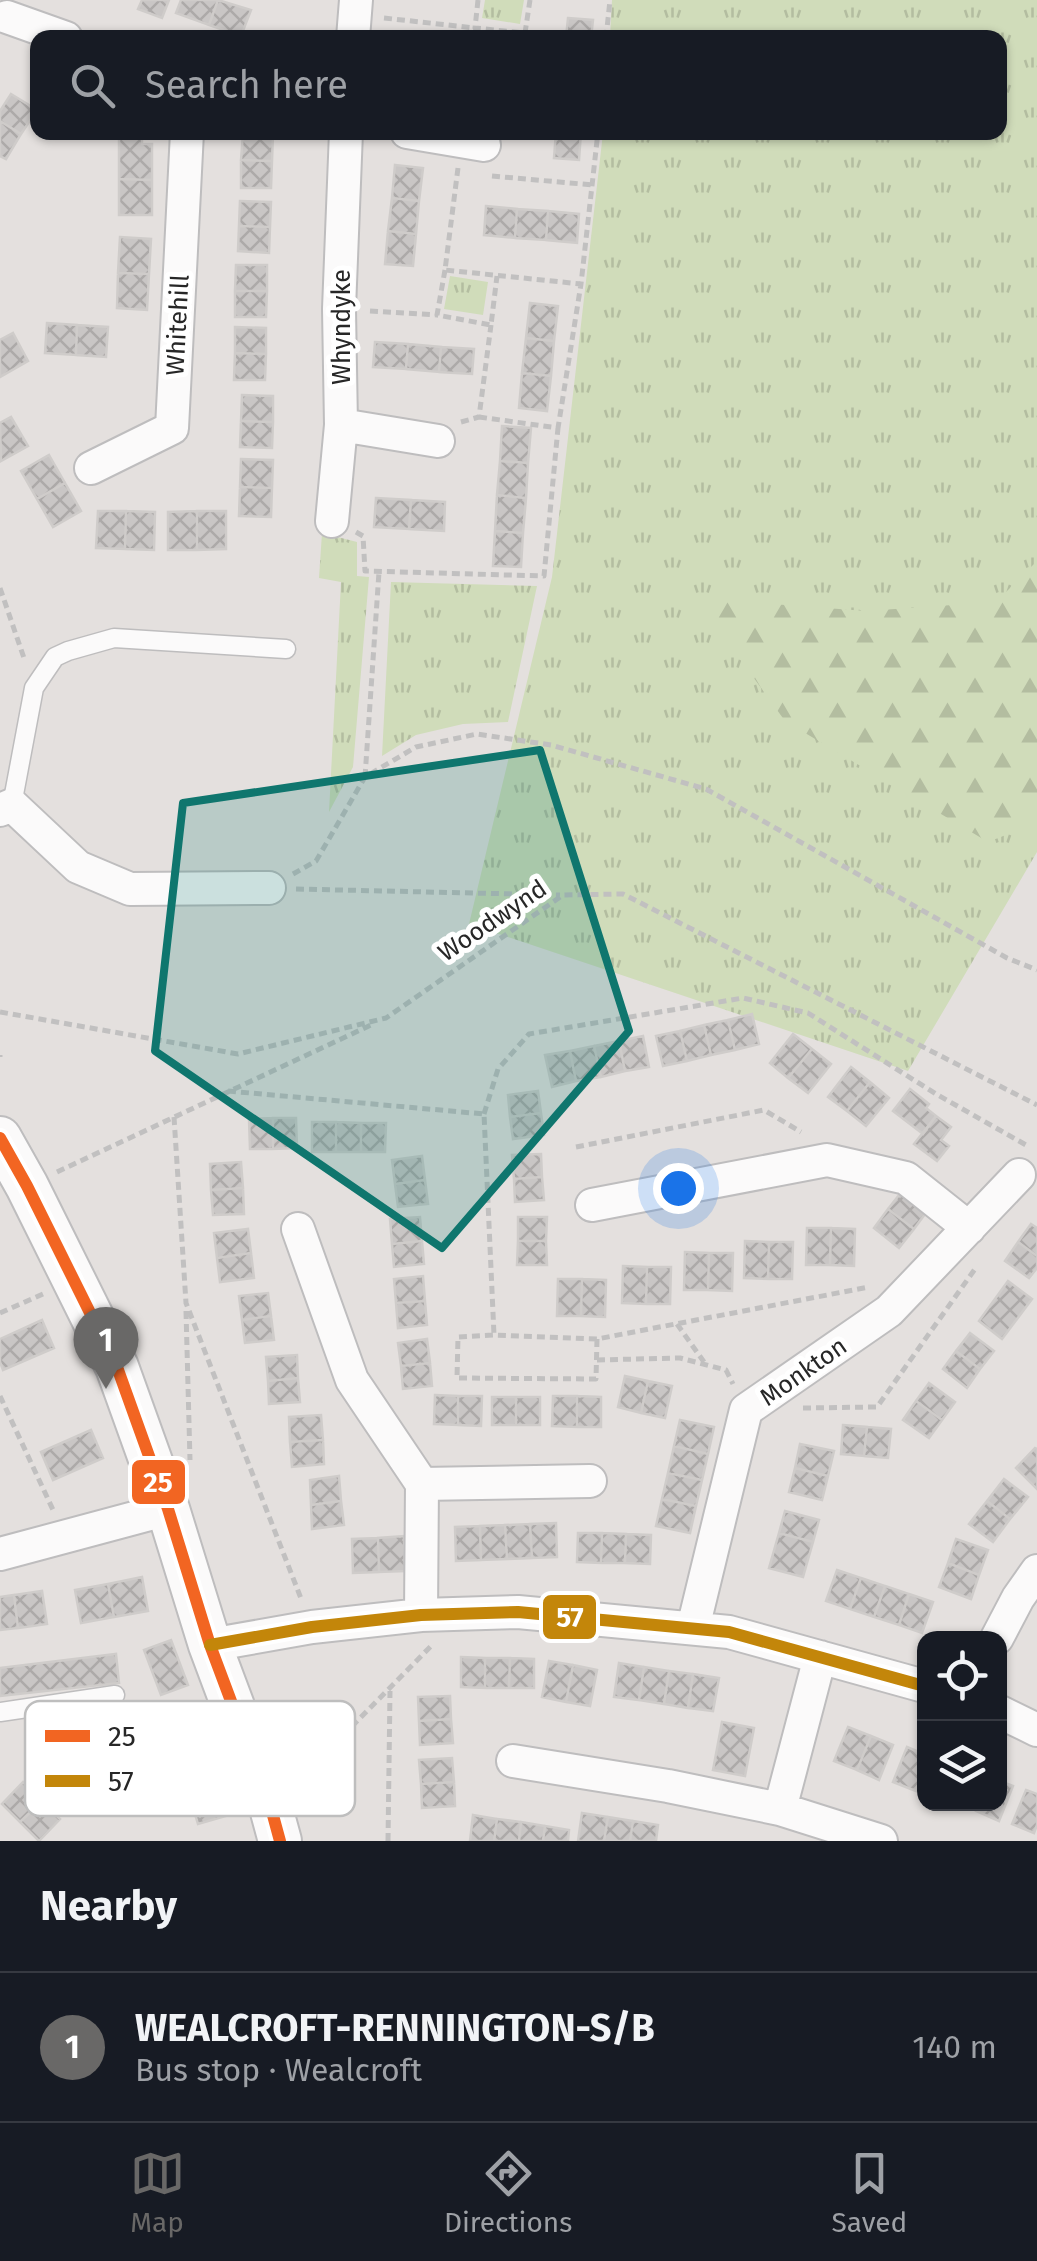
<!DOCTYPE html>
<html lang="en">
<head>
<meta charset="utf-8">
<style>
	:root { --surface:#171b24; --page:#242831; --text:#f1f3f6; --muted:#9ea1a6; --line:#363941; --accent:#696867 }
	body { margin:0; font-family:"Fira Sans",sans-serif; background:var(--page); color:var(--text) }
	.controls { position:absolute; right:30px; bottom:30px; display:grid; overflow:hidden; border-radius:20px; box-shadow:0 2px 8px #0004 }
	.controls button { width:90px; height:90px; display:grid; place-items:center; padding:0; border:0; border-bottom:2px solid var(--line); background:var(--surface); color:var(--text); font:50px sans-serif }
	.you { position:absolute; left:678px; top:1188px; width:35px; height:35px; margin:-25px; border:8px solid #fff; border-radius:50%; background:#1a73e8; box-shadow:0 0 0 15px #1a73e833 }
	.badge { display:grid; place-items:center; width:65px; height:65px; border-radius:50%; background:var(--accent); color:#fff; font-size:32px; font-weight:700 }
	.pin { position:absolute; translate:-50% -82px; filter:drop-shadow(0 2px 5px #0008) }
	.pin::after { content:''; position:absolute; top:52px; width:35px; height:30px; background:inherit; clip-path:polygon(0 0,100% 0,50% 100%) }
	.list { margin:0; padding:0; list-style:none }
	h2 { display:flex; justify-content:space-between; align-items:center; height:130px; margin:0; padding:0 40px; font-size:42px }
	h2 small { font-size:32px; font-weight:400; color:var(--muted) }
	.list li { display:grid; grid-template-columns:65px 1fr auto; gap:30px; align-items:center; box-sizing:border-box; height:150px; padding:0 40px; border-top:2px solid var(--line) }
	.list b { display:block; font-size:38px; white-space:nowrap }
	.list p { margin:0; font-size:32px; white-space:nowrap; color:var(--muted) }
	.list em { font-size:32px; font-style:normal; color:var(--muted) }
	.icon { flex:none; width:55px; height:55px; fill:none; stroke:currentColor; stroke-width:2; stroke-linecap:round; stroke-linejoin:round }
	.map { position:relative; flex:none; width:1037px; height:1841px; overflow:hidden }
	.search { position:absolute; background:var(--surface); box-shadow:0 2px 8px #0004; left:30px; right:30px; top:30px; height:110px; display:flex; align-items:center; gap:25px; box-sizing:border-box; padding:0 35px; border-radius:20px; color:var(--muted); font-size:38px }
	.sheet { height:280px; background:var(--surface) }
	nav { display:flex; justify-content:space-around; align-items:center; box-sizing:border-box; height:140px; border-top:2px solid var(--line); background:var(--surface); font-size:28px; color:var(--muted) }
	nav a { display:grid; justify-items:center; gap:5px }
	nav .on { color:var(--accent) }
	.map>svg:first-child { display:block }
</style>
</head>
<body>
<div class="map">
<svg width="1037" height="1841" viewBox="0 0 1037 1841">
	<defs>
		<pattern id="grass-tufts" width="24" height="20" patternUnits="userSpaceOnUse" patternTransform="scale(2.5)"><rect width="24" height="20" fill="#d0dcba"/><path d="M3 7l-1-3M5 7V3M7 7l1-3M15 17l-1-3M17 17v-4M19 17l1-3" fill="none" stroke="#b3bda0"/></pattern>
		<pattern id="forest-firs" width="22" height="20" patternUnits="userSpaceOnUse" patternTransform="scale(2.5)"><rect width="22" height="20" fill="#d0dcba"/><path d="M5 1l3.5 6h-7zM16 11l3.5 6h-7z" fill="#b3bda0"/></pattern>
		<pattern id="building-cross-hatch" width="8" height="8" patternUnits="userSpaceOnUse" patternTransform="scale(2.5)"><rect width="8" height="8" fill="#c9c6c5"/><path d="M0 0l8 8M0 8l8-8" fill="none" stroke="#adaaa9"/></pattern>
	</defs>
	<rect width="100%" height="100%" fill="#e4e0de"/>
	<path fill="url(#grass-tufts)" d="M485 0H524L520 24 482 18Z
		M612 0H1037V852L908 1071 469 924 552 577 603 133 1000 132V38L610 37Z
		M450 276 488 282 483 315 444 309Z
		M322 533 357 542V576L369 577 353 767 329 812 341 582 319 578Z
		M391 582 537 586 508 722 463 724 416 735 382 756Z"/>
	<path fill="url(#forest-firs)" d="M1037 561V823L988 842 785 721 727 641 705 599 866 611 996 602Z"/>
	<path fill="url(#building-cross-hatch)" stroke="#cfccca" stroke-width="2.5" d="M142 0H169L162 18 138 9Z
		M181 0H218L209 25 176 13Z
		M218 0 251 10 241 36 209 25Z
		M568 18 593 20 591 38H566Z
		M11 94 37 110 21 134 0 121V111Z
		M0 121 21 134 6 159 0 156Z
		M119 132H142V144H152V180L119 179Z
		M556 132H581L579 160 554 158Z
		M243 133 273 134 272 161 241 160Z
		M241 160 272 161 271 188H241Z
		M395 165 423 168 419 201 392 198Z
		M119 179 152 180V215H119Z
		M392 198 419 201 416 234 388 231Z
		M240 201 271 202 270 227 239 226Z
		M486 206 517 209 515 238 484 235Z
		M517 209 548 211 546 240 515 238Z
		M548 211 579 214 577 243 546 240Z
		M239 226 270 227 269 253 238 251Z
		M388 231 416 234 413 266 385 264Z
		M120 237 151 239 149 274 118 273Z
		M236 265H267V291H235Z
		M118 273 149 274 147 310 117 308Z
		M235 291H267L266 317H235Z
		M530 303 558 306 554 341 526 338Z
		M47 323 77 325 76 355 45 353Z
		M77 325 108 327 106 357 76 355Z
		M235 327 266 328V354L235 353Z
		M13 333 28 361 0 377V340Z
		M526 338 554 341 551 376 522 373Z
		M375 342 408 344 406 369 373 367Z
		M408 344 441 347 439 372 406 369Z
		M441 347 474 349 472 374 439 372Z
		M235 353 266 354 265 380H234Z
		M522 373 551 376 547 411 519 408Z
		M242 395 273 396V422L241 421Z
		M11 417 28 446 1 461 0 423Z
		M241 421 273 422 272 448 240 447Z
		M502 426 531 428 528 463 500 461Z
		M49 455 65 483 37 499 21 471Z
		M241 459 273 460 272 488 240 487Z
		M500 461 528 463 526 498 497 495Z
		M65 483 81 511 53 527 37 499Z
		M240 487 272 488 271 517 239 516Z
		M497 495 526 498 523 533 495 531Z
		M376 498 411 500 409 529 374 527Z
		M411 500 445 502 444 531 409 529Z
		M98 511H126L125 549 96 548Z
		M126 511 155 512 154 550 125 549Z
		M197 511V550H168V512Z
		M197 511H226V549L197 550Z
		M495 531 523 533 521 567 493 566Z
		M752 1014 759 1044 735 1050 728 1020Z
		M728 1020 735 1050 711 1055 704 1025Z
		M704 1025 711 1055 687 1061 680 1031Z
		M680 1031 687 1061 663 1066 656 1036Z
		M793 1034 812 1049 788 1078 770 1063Z
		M643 1036 649 1067 625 1071 619 1041Z
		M619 1041 625 1071 601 1077 594 1046Z
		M594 1046 601 1077 576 1081 570 1051Z
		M812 1049 831 1064 808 1093 788 1078Z
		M570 1051 576 1081 552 1087 545 1055Z
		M851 1067 870 1082 847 1111 828 1097Z
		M870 1082 889 1098 866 1126 847 1111Z
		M910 1089 929 1104 926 1108 936 1116 923 1134 893 1111Z
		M538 1091 541 1113 510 1117 508 1095Z
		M541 1113 544 1135 513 1139 510 1117Z
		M936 1116 951 1127 941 1140 949 1146 937 1161 914 1144Z
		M273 1118V1149H250L249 1119Z
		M273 1118H296L297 1148 273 1149Z
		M312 1122H336V1152H312Z
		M336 1122 361 1123V1152H336Z
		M361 1123H386L385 1152H361Z
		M541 1154 542 1177 514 1179 512 1155Z
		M422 1156 425 1180 395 1184 392 1160Z
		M241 1162 243 1188 211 1190 210 1164Z
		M542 1177 544 1200 515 1202 514 1179Z
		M425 1180 428 1204 398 1207 395 1184Z
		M243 1188 244 1214 213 1215 211 1190Z
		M903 1190 928 1210 914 1229 888 1209Z
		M888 1209 914 1229 899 1248 874 1228Z
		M420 1217 422 1241 392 1244 390 1219Z
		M518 1217H547L546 1241H518Z
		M1031 1224 1037 1228V1256L1018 1242Z
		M807 1228H831L830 1265H806Z
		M831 1228 855 1229 854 1266 830 1265Z
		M248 1229 251 1253 217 1258 214 1233Z
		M422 1241 424 1264 394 1267 392 1244Z
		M518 1241H546L547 1265H517Z
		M745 1241 769 1242 768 1279 744 1278Z
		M769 1242H793L792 1279H768Z
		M1018 1242 1037 1256V1268L1029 1278 1005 1261Z
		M685 1252 709 1253 708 1290H684Z
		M251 1253 254 1278 220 1282 217 1258Z
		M709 1253H733L732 1291 708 1290Z
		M623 1266 647 1267 646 1304 622 1303Z
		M647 1267H671L670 1304H646Z
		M423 1276 425 1301 396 1303 394 1279Z
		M558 1279H582L581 1316H557Z
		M582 1279 606 1280 605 1317 581 1316Z
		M1008 1281 1032 1299 1002 1339 979 1321Z
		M268 1293 271 1316 242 1320 239 1296Z
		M425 1301 427 1325 398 1328 396 1303Z
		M271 1316 274 1340 245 1343 242 1320Z
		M42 1320 54 1348 3 1370 0 1362V1339Z
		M970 1333 994 1351 980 1369 956 1351Z
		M427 1339 430 1363 401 1366 398 1343Z
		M956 1351 980 1369 967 1388 943 1369Z
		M297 1355 298 1378 268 1381 266 1357Z
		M430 1363 432 1386 403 1389 401 1366Z
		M625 1376 648 1381 641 1413 618 1407Z
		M298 1378 300 1402 269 1404 268 1381Z
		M648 1381 672 1386 665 1418 641 1413Z
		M929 1383 955 1402 942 1420 916 1401Z
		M435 1395 458 1396V1425L434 1424Z
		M458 1396H482L481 1426 458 1425Z
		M553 1396H577V1427L552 1426Z
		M577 1396 601 1397V1427H577Z
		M492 1397H516V1425H492Z
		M516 1397H540V1425H516Z
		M916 1401 942 1420 929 1438 903 1420Z
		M321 1415 323 1440 290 1442 289 1417Z
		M680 1420 714 1427 708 1454 674 1446Z
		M843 1425 867 1427 864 1456 841 1454Z
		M867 1427 891 1429 888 1458 864 1456Z
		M91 1430 103 1458 53 1480 41 1452Z
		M323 1440 324 1464 292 1467 290 1442Z
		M800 1444 834 1451 828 1476 795 1468Z
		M674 1446 708 1454 702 1480 668 1473Z
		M1035 1448 1037 1449V1489L1016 1468Z
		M795 1468 828 1476 822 1500 789 1492Z
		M668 1473 702 1480 696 1506 662 1499Z
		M339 1476 341 1501 311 1505 310 1480Z
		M1004 1479 1028 1497 1010 1519 987 1501Z
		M662 1499 696 1506 690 1533 656 1526Z
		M341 1501 344 1525 312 1529 311 1505Z
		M987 1501 1010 1519 993 1542 969 1524Z
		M785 1511 819 1520 813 1542 779 1533Z
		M556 1523 557 1557 532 1558 530 1524Z
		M530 1524 532 1558 507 1559 505 1525Z
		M505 1525 507 1559 481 1560 480 1526Z
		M480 1526 481 1560 456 1561 455 1527Z
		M578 1533H602L601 1563 577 1562Z
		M602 1533 626 1534 625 1563H601Z
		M779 1533 813 1542 803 1577 769 1568Z
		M626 1534 651 1535 650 1564 625 1563Z
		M404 1536 405 1571 379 1572 378 1538Z
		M378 1538 379 1572 353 1573 352 1539Z
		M956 1539 988 1550 979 1575 948 1563Z
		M948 1563 979 1575 971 1599 939 1587Z
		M837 1570 861 1578 850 1609 826 1601Z
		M142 1577 148 1611 114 1617 108 1584Z
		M861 1578 885 1586 874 1617 850 1609Z
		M108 1584 114 1617 81 1623 75 1590Z
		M885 1586 909 1594 899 1625 874 1617Z
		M42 1591 47 1624 18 1628 14 1595Z
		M909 1594 933 1602 922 1633 899 1625Z
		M14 1595 18 1628 0 1630V1597Z
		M171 1640 188 1685 161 1695 144 1650Z
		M116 1654 119 1683 0 1696V1668Z
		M461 1657 485 1658V1688L461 1687Z
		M485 1658H510L509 1688H485Z
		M510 1658 534 1659V1688H509Z
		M549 1661 573 1665 566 1702 542 1697Z
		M619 1663 644 1667 639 1700 614 1697Z
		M573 1665 597 1670 590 1706 566 1702Z
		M644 1667 669 1671 664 1704 639 1700Z
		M669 1671 693 1674 688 1708 664 1704Z
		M693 1674 719 1678 713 1711 688 1708Z
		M450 1696 451 1719 419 1721 418 1697Z
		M451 1719 453 1743 420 1745 419 1721Z
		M722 1722 754 1728 745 1776 713 1770Z
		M848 1727 871 1736 857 1770 834 1761Z
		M871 1736 893 1745 879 1780 857 1770Z
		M907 1747 924 1754V1768L916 1791 893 1782Z
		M452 1758 454 1782 421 1784 419 1760Z
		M1000 1781 1013 1786 999 1821 976 1811 980 1804H1000Z
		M23 1782 42 1801 20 1822 2 1804Z
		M454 1782 455 1806 422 1808 421 1784Z
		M1026 1790 1037 1794V1825L1034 1833 1012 1824Z
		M219 1792 226 1816 198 1824 191 1801Z
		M42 1801 60 1819 39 1841 20 1822Z
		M582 1813 608 1817 604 1841H578Z
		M473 1815 497 1819 494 1841H470Z
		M608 1817 633 1821 630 1841H604Z
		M497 1819 521 1822 519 1841H494Z
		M633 1821 658 1825 656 1841H630Z
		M521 1822 545 1826 543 1841H519Z
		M545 1826 569 1830 568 1841H543Z"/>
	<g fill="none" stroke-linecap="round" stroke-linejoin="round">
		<g stroke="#bebdbe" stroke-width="21">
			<path id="service" d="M12 805 34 688 55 657 68 651 114 638 286 649
				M0 1712 115 1695"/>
		</g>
		<g stroke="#bebdbe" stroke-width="36">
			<path id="minor" d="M7 17 66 38
				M353 38 356 0
				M407 132 484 145
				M341 425 438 441
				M91 468 172 428 187 132
				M332 521 341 425 339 309 346 132
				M0 810 12 805 78 867 130 889 269 888
				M592 1205 827 1160 906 1178 969 1228
				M298 1229 352 1380 422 1484 590 1481
				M0 1554 168 1509
				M421 1615 422 1484
				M693 1628 746 1410 889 1311 1019 1175
				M997 1638 1018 1598 1037 1571
				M210 1645 312 1627 421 1615 518 1612 729 1632 924 1686
				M1000 1712 1037 1730
				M513 1761 668 1786 780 1809 881 1841
				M780 1809 820 1657"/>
		</g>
		<g stroke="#bebdbe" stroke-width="46">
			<path id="tertiary" d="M0 1138 27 1186 117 1367 168 1509 210 1645 271 1808 280 1841"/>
		</g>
		<path stroke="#c1c0c0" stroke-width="5" stroke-dasharray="8 5" stroke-linecap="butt" d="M478 0 475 28 525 33 530 0
			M384 18 475 28
			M606 38 610 0
			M458 168 445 270 581 284 598 132
			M492 176 593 185
			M445 270 437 315 491 325 497 276
			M370 311 437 315
			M479 417 558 428 581 284
			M461 422 479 417 491 325
			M356 532 363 536 365 571 544 576 558 428
			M0 588 25 661
			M365 777 379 572
			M293 874 316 861 365 777 416 747 477 734 551 745 706 789 1007 958 1037 970
			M296 889 560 895
			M0 1012 238 1054 386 1018 563 895 623 894 1037 1105
			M0 1055V1057
			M228 1091 484 1114 494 1335
			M484 1114 498 1069 529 1034 743 998 808 1013 936 1094 1026 1145
			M174 1117 186 1303 302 1601
			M576 1147 764 1110 801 1132
			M57 1172 373 1024
			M186 1311 190 1460
			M0 1313 43 1294
			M677 1324 704 1362
			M597 1339 596 1379 457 1378 458 1337 494 1335 597 1339 869 1287
			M597 1360 680 1358 726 1370 733 1384
			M0 1396 54 1512
			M803 1408 877 1407 975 1269
			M297 1782 433 1644
			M388 1841 390 1691"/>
		<use href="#service" stroke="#fbfafa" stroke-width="18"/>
		<use href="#minor" stroke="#fbfafa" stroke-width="32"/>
		<use href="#tertiary" stroke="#fbfafa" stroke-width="42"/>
		<g stroke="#fff" stroke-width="20">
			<path id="bus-1" d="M0 1138 27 1186 117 1367 168 1509 210 1645 271 1808 280 1841"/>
		</g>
		<g stroke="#fff" stroke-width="20">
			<path id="bus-2" d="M210 1645 312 1627 421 1615 518 1612 729 1632 924 1686"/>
		</g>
		<use href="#bus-1" stroke="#f26522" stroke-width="12"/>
		<use href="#bus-2" stroke="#c3860a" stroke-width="12"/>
	</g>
	<path fill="#0f766e" fill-opacity="0.2" stroke="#0f766e" stroke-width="8" stroke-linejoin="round" d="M540 750 629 1031 442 1248 155 1051 183 803Z"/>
	<g text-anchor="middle" stroke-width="10" stroke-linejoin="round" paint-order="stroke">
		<g font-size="25" fill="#272727" stroke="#fff">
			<text transform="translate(177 325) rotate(-87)" y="9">Whitehill</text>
			<text transform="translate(341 327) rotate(-90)" y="9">Whyndyke</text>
			<text transform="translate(492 920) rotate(-34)" y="9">Woodwynd</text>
			<text transform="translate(803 1371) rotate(-35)" y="9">Monkton</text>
		</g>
	</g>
	<rect x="25" y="1701" width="330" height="115" rx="15" fill="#fff" stroke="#bebebe" stroke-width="2.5"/>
	<rect x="45" y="1730" width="45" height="12" fill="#f26522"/>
	<rect x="45" y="1775" width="45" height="12" fill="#c3860a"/>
	<g font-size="28" fill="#272727">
		<text x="108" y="1746">25</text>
		<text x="108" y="1791">57</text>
	</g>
	<g stroke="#fff" stroke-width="4">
		<rect x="130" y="1458" width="57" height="48" rx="10" fill="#f26522"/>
		<rect x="541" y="1593" width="57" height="48" rx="10" fill="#c3860a"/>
	</g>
	<g font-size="28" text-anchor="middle" font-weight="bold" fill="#fff">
		<text x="158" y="1492">25</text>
		<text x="570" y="1627">57</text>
	</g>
</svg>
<div class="controls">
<button><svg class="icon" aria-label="locate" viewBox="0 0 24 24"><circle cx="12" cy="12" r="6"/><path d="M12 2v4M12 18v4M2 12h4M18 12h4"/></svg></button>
<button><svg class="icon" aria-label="layers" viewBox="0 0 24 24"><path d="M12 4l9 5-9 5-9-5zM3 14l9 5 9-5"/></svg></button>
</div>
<div class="you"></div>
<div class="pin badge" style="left:106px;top:1389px">1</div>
<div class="search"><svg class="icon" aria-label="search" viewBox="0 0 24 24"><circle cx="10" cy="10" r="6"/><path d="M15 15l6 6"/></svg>Search here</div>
</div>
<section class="sheet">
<h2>Nearby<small></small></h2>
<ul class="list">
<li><span class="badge">1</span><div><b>WEALCROFT-RENNINGTON-S/B</b><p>Bus stop · Wealcroft</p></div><em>140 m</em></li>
</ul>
</section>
<nav>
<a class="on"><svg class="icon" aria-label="map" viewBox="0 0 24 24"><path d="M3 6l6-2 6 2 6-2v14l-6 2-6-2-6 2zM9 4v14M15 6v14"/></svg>Map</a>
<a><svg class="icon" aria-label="directions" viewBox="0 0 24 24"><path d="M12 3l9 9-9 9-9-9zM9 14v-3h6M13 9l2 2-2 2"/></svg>Directions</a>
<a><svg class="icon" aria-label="saved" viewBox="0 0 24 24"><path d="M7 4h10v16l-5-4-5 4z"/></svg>Saved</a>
</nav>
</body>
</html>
